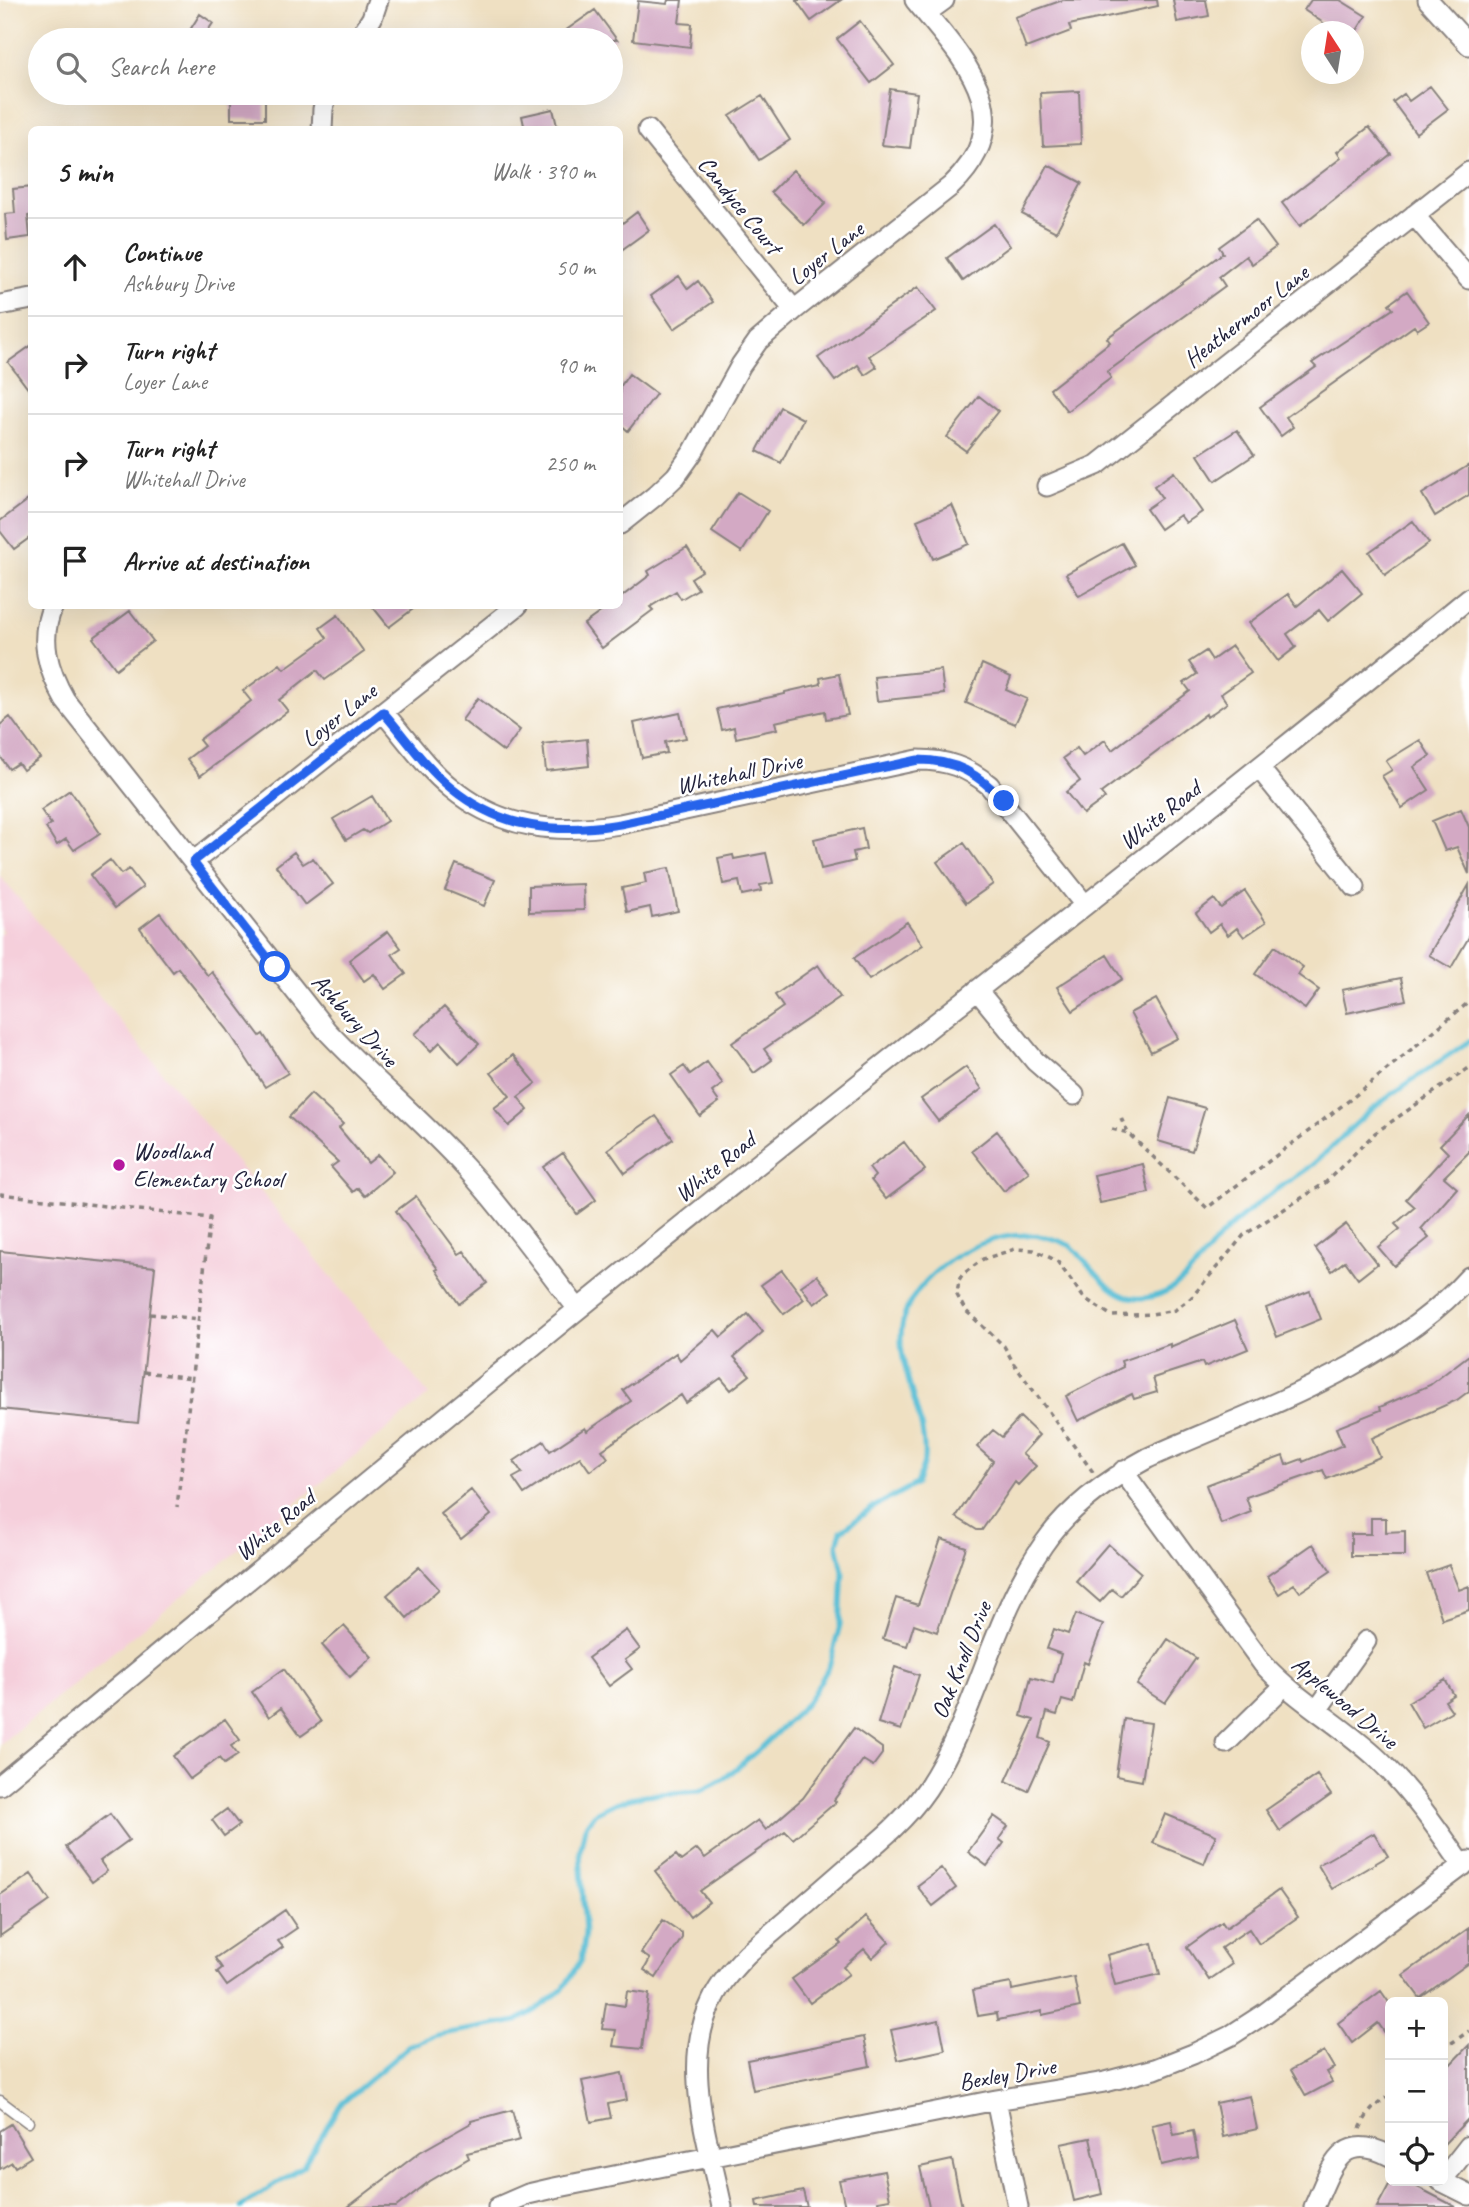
<!DOCTYPE html>
<html lang="en">
<head>
<meta charset="utf-8">
<style>
	:root { --surface:#fff; --page:#f6f6f6; --text:#222; --muted:#767676; --line:#e0e0e0 }
	body { margin:0; font-family:Caveat,sans-serif; background:var(--page); color:var(--text) }
	.controls { position:absolute; right:21px; bottom:21px; display:grid; overflow:hidden; border-radius:10px; box-shadow:0 7px 28px #0002 }
	.controls button { width:63px; height:63px; display:grid; place-items:center; padding:0; border:0; border-bottom:2px solid var(--line); background:var(--surface); color:var(--text); font:35px sans-serif }
	.compass { position:absolute; left:1301px; top:21px; width:63px; height:63px; border-radius:50%; background:var(--surface); box-shadow:0 7px 28px #0002; rotate:348deg }
	.stop { position:absolute; width:21px; height:21px; margin:-16px; border:5px solid #2563eb; border-radius:50%; background:#fff }
	.stop.end { background:#2563eb; border-color:#fff; box-shadow:0 2px 7px #0008 }
	.list { margin:0; padding:0; list-style:none }
	h2 { display:flex; justify-content:space-between; align-items:center; height:91px; margin:0; padding:0 28px; font-size:30px }
	h2 small { font-size:23px; font-weight:400; color:var(--muted) }
	.list li { display:grid; grid-template-columns:46px 1fr auto; gap:21px; align-items:center; box-sizing:border-box; height:98px; padding:0 28px; border-top:2px solid var(--line) }
	.list b { display:block; font-size:26px; white-space:nowrap }
	.list p { margin:0; font-size:23px; white-space:nowrap; color:var(--muted) }
	.list em { font-size:23px; font-style:normal; color:var(--muted) }
	.icon { flex:none; width:38px; height:38px; fill:none; stroke:currentColor; stroke-width:2; stroke-linecap:round; stroke-linejoin:round }
	.map { position:relative; flex:none; width:1469px; height:2207px; overflow:hidden }
	.search { position:absolute; background:var(--surface); box-shadow:0 7px 28px #0002; left:28px; top:28px; width:595px; height:77px; display:flex; align-items:center; gap:18px; box-sizing:border-box; padding:0 24px; border-radius:38px; color:var(--muted); font-size:26px }
	.panel { position:absolute; background:var(--surface); box-shadow:0 7px 28px #0002; left:28px; top:126px; width:595px; height:483px; border-radius:10px }
	.map>svg:first-child { display:block }
</style>
</head>
<body>
<div class="map">
<svg width="1469" height="2207" viewBox="0 0 1469 2207">
	<rect width="100%" height="100%" fill="#fff"/>
	<filter id="ink" filterUnits="userSpaceOnUse"><feTurbulence type="fractalNoise" baseFrequency=".0143" numOctaves="2"/><feDisplacementMap in="SourceGraphic" scale="14" xChannelSelector="R" yChannelSelector="G"/><feConvolveMatrix kernelMatrix="1 2 1 2 8 2 1 2 1" color-interpolation-filters="sRGB"/></filter>
	<filter id="wash" filterUnits="userSpaceOnUse"><feTurbulence type="fractalNoise" baseFrequency=".00686" numOctaves="4" result="noise"/><feDisplacementMap in="SourceGraphic" scale="28" xChannelSelector="R" yChannelSelector="G"/><feGaussianBlur stdDeviation="1.57" result="paint"/><feColorMatrix in="noise" values="0 0 0 0 0 0 0 0 0 0 0 0 0 0 0 0 0 1.4 0 .05"/><feComposite in="paint" operator="in"/></filter>
	<g filter="url(#wash)">
		<rect width="100%" height="100%" fill="#efe0c2"/>
		<path fill="#f5cfdb" d="M0 876 429 1395 0 1744V934L3 932 0 927Z"/>
		<g fill="none" stroke-linecap="round" stroke-linejoin="round">
			<path stroke="#58bed5" stroke-width="5" d="M241 2207 303 2166 340 2105 409 2046 437 2035 517 2021 536 2010 563 1989 581 1960 585 1933 580 1852 585 1827 595 1813 615 1803 645 1795 700 1791 726 1777 763 1746 807 1703 829 1667 840 1625 843 1571 837 1544 841 1531 872 1508 916 1484C919 1476 924 1467 924 1459 928 1405 880 1350 912 1299 943 1251 1014 1217 1069 1245 1075 1248 1079 1255 1084 1260 1106 1284 1121 1307 1158 1295 1186 1286 1204 1254 1223 1234 1233 1224 1244 1215 1255 1206 1271 1192 1290 1181 1307 1169 1331 1150 1350 1127 1374 1108 1404 1084 1437 1064 1469 1041"/>
		</g>
		<g id="blocks">
			<path fill="#d3a9c4" d="M668 0H682L679 23 692 24 690 47 633 40 638 1 667 4Z
				M796 0H841L811 21Z
				M1063 0H1157L1158 6 1069 25 1071 31 1026 48 1015 17Z
				M1173 0H1206L1209 16 1177 22Z
				M1311 0H1340L1366 16 1356 32H1337L1304 10Z
				M595 10 617 40H552Z
				M200 14 213 23 203 38 190 30Z
				M860 21 894 65 871 83 837 39Z
				M1430 86 1448 109 1416 133 1393 102 1404 94 1409 101Z
				M890 89 917 93 910 148 882 145Z
				M1079 91 1081 144 1043 146 1040 93Z
				M231 93H265V119H231Z
				M762 96 790 140 759 160 730 116Z
				M553 109 558 130H525L522 116Z
				M1369 127 1391 154 1300 226 1282 203 1341 158 1337 152Z
				M1048 165 1082 183 1056 232 1022 214Z
				M793 170 826 203 804 225 771 192Z
				M32 187V215L28 216 30 237 7 240 5 214 15 213 13 189Z
				M637 212 649 230 620 251V225Z
				M1256 220 1276 247 1252 264 1246 256 1219 277 1225 286 1107 372 1111 378 1067 411 1050 389 1110 342 1107 338 1223 253 1219 247Z
				M994 224 1010 246 963 281 947 258Z
				M679 276 688 289 698 281 713 302 674 329 651 296Z
				M918 287 936 311 869 356 877 367 865 375 858 365 835 381 818 358Z
				M1407 291 1429 322 1417 330 1414 326 1286 417 1293 427 1281 436 1260 407 1316 367 1312 363 1393 309 1389 304Z
				M32 345V394L8 362Z
				M629 374 656 394 628 431 620 424V387Z
				M979 396 998 411 966 451 947 437Z
				M780 407 803 419 781 463 757 451Z
				M1237 430 1254 455 1215 481 1198 455Z
				M1469 465V495L1435 516 1422 494Z
				M1174 472 1202 512 1186 523 1180 515 1160 529 1146 509 1162 498 1154 486Z
				M738 492 768 511 742 552 712 532Z
				M32 497V536L14 549 0 531V521Z
				M952 505 969 544 933 559 917 520Z
				M1413 521 1429 543 1385 575 1369 552Z
				M1122 543 1135 565 1079 596 1066 574Z
				M687 547 702 571 691 578 698 589 681 599 676 591 650 607 653 610 602 648 584 624 609 606H620V598L650 575 648 571Z
				M1342 569 1362 593 1328 621 1319 610 1287 634 1296 647 1278 661 1249 623 1288 594 1297 606Z
				M372 606H417L389 627Z
				M130 611 153 641 116 669 93 638Z
				M338 615 364 652 325 680 317 670 279 700 288 711 200 776 187 759 204 746 199 740 251 701 243 691 280 664 284 669 327 638 320 628Z
				M1232 646 1251 673 1221 694 1227 703 1207 717 1206 714 1101 793 1105 798 1083 814 1066 792 1080 781 1063 758 1077 748 1083 756 1105 740 1112 750 1190 691 1184 683 1197 674 1189 662 1206 651 1212 660Z
				M982 664 1011 677 1006 690 1027 699 1015 724 966 703Z
				M941 670 944 694 877 701 874 677Z
				M839 674 848 715 826 719 825 711 775 722 777 729 736 738 734 727 722 730 717 709 785 694V692L821 684 820 678Z
				M478 698 520 730 504 752 462 720Z
				M680 713 686 738 665 742 667 753 642 758 634 723Z
				M10 717 40 758 23 770 18 763 9 769 0 756V725Z
				M587 739 589 766 546 771 543 744Z
				M1420 740 1430 756 1414 767 1429 790 1402 808 1382 776 1392 770 1386 761Z
				M70 790 100 833 74 850 66 839 57 845 46 828 51 824 41 810Z
				M372 796 387 821 368 833 363 830 346 840 333 819Z
				M1461 809 1469 827V874L1457 847 1445 851 1432 821Z
				M862 828 866 849 853 852 855 861 821 869 814 839Z
				M964 843 993 884 966 903 937 862Z
				M294 852 303 864 313 858 333 884 305 905 276 866Z
				M766 853 773 883 760 885 761 891 742 895 739 881 723 884 718 858 733 855 734 859Z
				M110 860 121 874 129 869 143 887 115 908 90 875Z
				M456 864 495 880 484 906 445 890Z
				M669 868 678 911 652 917 650 907 627 912 622 888 646 883 644 873Z
				M583 884 584 910 529 912V886Z
				M1469 885V937L1451 968 1429 955Z
				M1245 891 1266 922 1244 937 1237 928 1228 935 1220 924 1209 932 1196 913 1214 899 1221 908Z
				M160 913 208 976 212 972 260 1036 263 1034 288 1073 265 1087 227 1029 178 968 173 972 140 928Z
				M907 922 923 945 869 980 854 958Z
				M388 931 401 948 392 954 406 974 385 989 374 974 364 981 349 960Z
				M1275 946 1303 967 1298 975 1319 990 1305 1009 1255 974Z
				M1107 955 1122 979 1073 1011 1057 987Z
				M818 965 840 997 764 1049 772 1060 754 1073 732 1043 783 1007 775 995Z
				M1401 978 1406 1000 1347 1013 1342 990Z
				M1156 999 1178 1038 1151 1052 1130 1013Z
				M444 1007 479 1044 459 1063 440 1042 431 1051 415 1034Z
				M513 1055 536 1083 518 1097 528 1110 509 1126 494 1108 510 1096 491 1073Z
				M707 1062 723 1084 712 1092 719 1102 700 1116 671 1075 684 1066 690 1074Z
				M966 1067 982 1089 938 1121 921 1099Z
				M311 1094 343 1124 339 1128 368 1163 378 1155 393 1172 365 1196 358 1188 353 1192 331 1167 338 1162 289 1117Z
				M1170 1098 1205 1108 1192 1151 1158 1141Z
				M1469 1115V1152L1444 1177 1457 1188 1421 1229 1429 1238 1394 1266 1378 1247 1400 1229 1395 1224 1415 1207 1406 1199 1448 1153 1440 1145Z
				M656 1116 673 1139 625 1173 608 1149Z
				M997 1131 1029 1172 1004 1191 972 1151Z
				M904 1142 925 1170 886 1199 871 1180 875 1176 869 1168Z
				M563 1153 596 1200 577 1214 543 1167Z
				M1143 1164 1149 1193 1100 1203 1094 1175Z
				M416 1196 459 1254 464 1251 487 1283 459 1304 436 1270 438 1269 396 1211Z
				M1346 1224 1377 1264 1358 1279 1345 1261 1332 1271 1315 1248Z
				M0 1251 155 1267 138 1423 0 1409Z
				M782 1270 804 1299 784 1314 761 1285Z
				M817 1275 830 1292 814 1304 801 1286Z
				M1310 1291 1321 1319 1277 1337 1266 1308Z
				M748 1314 763 1332 734 1357 750 1375 731 1390 721 1378 686 1403 681 1395 602 1450 608 1458 590 1471 580 1457 524 1494 513 1478 522 1473 514 1461 544 1441 550 1451 585 1428 587 1431 631 1401 623 1390 676 1353 680 1360 715 1330 721 1337Z
				M1235 1320 1248 1349 1204 1367 1202 1362 1153 1378 1157 1392 1134 1399 1132 1394 1078 1421 1066 1396 1123 1367 1121 1361 1170 1344V1347Z
				M1469 1355V1391L1457 1400 1372 1438 1380 1457 1327 1479 1323 1470 1246 1497 1251 1512 1221 1524 1206 1485 1283 1456 1286 1465 1302 1459 1303 1462 1343 1445 1336 1428 1381 1410 1380 1407 1430 1385Z
				M1020 1417 1039 1435 1022 1454 1036 1466 1018 1485 1015 1482 982 1530H977L956 1517 993 1461 977 1447 993 1430 1002 1437Z
				M471 1490 491 1515 461 1539 441 1514Z
				M1371 1518H1386V1532L1405 1531V1556H1351V1534H1371Z
				M941 1539 966 1547 937 1632 914 1624 907 1646 883 1639 896 1598 918 1605Z
				M1108 1544 1141 1573 1121 1596 1112 1589 1100 1602 1076 1581Z
				M1313 1544 1331 1571 1300 1592 1294 1584 1279 1594 1267 1576Z
				M1449 1565 1459 1590 1469 1586V1610L1442 1619 1426 1573Z
				M419 1567 439 1589 407 1618 387 1595Z
				M1076 1614 1103 1624 1088 1664 1084 1662 1073 1703 1062 1700 1057 1715 1047 1712 1040 1738 1050 1742 1028 1791 1006 1781 1034 1720 1021 1716 1031 1677 1053 1683 1061 1654 1047 1649 1054 1629 1068 1634Z
				M344 1626 372 1657 350 1677 322 1645Z
				M626 1630 640 1649 625 1660 632 1669 609 1686 588 1658Z
				M1168 1639 1196 1658 1165 1703 1137 1685Z
				M895 1667 919 1675 901 1730 878 1723Z
				M284 1669 321 1722 301 1736 281 1708 269 1717 252 1692Z
				M1445 1680 1454 1695 1445 1701 1452 1711 1423 1728 1408 1702Z
				M225 1719 240 1740 231 1746 238 1755 224 1764 219 1758 190 1779 173 1756Z
				M1124 1719 1151 1723 1142 1781 1116 1776Z
				M854 1728 882 1748V1754L873 1766 863 1760 834 1800 836 1802 793 1839 785 1831 700 1891 709 1902 690 1917 655 1871 676 1855 681 1861 697 1849 705 1858 758 1820 766 1830 803 1798Z
				M1317 1775 1331 1795 1280 1831 1266 1810Z
				M227 1809 239 1825 224 1836 212 1820Z
				M110 1814 129 1840 100 1861 107 1871 92 1882 66 1847Z
				M1165 1814 1216 1835 1204 1864 1153 1843Z
				M994 1816 1008 1826 999 1839 1004 1843 987 1866 968 1852Z
				M1374 1833 1388 1856 1332 1889 1318 1865Z
				M941 1868 956 1888 933 1906 917 1886Z
				M31 1874 50 1901 0 1936V1895Z
				M1279 1890 1298 1917 1259 1944 1249 1929 1221 1948 1232 1964 1209 1980 1187 1947 1222 1922 1226 1928Z
				M285 1910 297 1928 278 1941 283 1947 227 1986 217 1972 222 1968 215 1958Z
				M866 1917 889 1942 872 1958 864 1949 843 1967 849 1974 810 2003 792 1979 841 1944 839 1941Z
				M663 1920 682 1933V1938L656 1978 644 1970 650 1959 641 1953Z
				M1469 1928V1963L1420 1998 1403 1975Z
				M1152 1943 1160 1974 1115 1985 1107 1955Z
				M1074 1977 1080 2007 1042 2015V2011L998 2020 997 2013 978 2016 973 1990 1011 1983 1012 1990Z
				M627 1991 649 1994 642 2049 613 2046 616 2030 602 2029 606 2003 625 2006Z
				M1381 1991 1390 2004V2040L1378 2023 1352 2043 1338 2023Z
				M939 2020 945 2050 898 2060 891 2030Z
				M864 2037 870 2066 753 2090 747 2060Z
				M1469 2045V2118L1443 2145V2072Z
				M1324 2051 1334 2068 1326 2072 1332 2082 1306 2096 1291 2070Z
				M622 2073 627 2100 608 2104 611 2118 591 2122 582 2081Z
				M1250 2096 1257 2129 1223 2137 1216 2103Z
				M512 2110 520 2140 467 2153 469 2158 430 2181 396 2207H348L420 2152 471 2123V2121Z
				M1171 2121 1174 2135 1193 2131 1198 2157 1161 2165 1152 2125Z
				M11 2124 31 2157 15 2167 12 2162 0 2169V2131Z
				M1090 2138 1102 2194 1074 2201 1061 2144Z
				M952 2160 962 2207H929L920 2167Z
				M884 2171 890 2199 878 2201 879 2207H845L839 2180Z
				M1391 2181H1406L1456 2207H1377Z
				M803 2191 807 2207H757L756 2201Z"/>
		</g>
	</g>
	<g filter="url(#ink)">
		<use href="#blocks" fill-opacity="0" stroke="#88817e" stroke-width="2"/>
		<g fill="none" stroke-linecap="round" stroke-linejoin="round">
			<g stroke="#88817e" stroke-width="13">
				<path id="lane" d="M0 2101 28 2122"/>
			</g>
			<g stroke="#88817e" stroke-width="23">
				<path id="street" d="M1428 0 1469 45
					M926 13 944 0
					M358 40 372 18 378 0
					M322 130 323 109 327 93
					M648 130 794 310
					M1414 215 1469 279
					M0 305 32 299
					M1047 486 1097 465 1469 172
					M620 524 655 496 676 476 693 452 741 365 758 341 794 310 951 186C1024 116 962 58 915 0
					M53 606C38 639 48 670 65 700L326 1030C370 1077 420 1118 464 1166 504 1209 541 1262 578 1309
					M383 712C405 737 425 767 451 788 502 830 558 834 620 824L918 760C946 760 967 767 989 785L1085 905
					M1260 769 1355 887
					M193 862 517 606
					M977 990 1035 1061 1074 1095
					M1123 1471 1263 1664C1297 1701 1342 1725 1379 1760 1412 1792 1437 1828 1463 1866
					M1317 1710 1366 1641
					M1226 1743 1284 1686
					M0 1785C256 1574 511 1361 771 1154 1003 968 1239 787 1469 598
					M996 2100 1018 2207
					M1443 2179 1469 2146
					M1441 2181 1469 2195
					M498 2207 528 2194 554 2188 996 2100 1105 2082 1155 2069 1193 2054 1230 2036 1264 2014 1469 1861
					M722 2207C709 2142 680 2065 712 2001 720 1983 734 1968 747 1954 781 1925 815 1896 848 1867 876 1844 906 1820 927 1789 977 1714 991 1620 1043 1545 1069 1507 1107 1480 1148 1458 1255 1410 1389 1366 1469 1277
					M1314 2207C1332 2168 1339 2130 1390 2156"/>
			</g>
			<path stroke="#88817e" stroke-width="3.5" stroke-dasharray="5 5" stroke-linecap="butt" d="M1121 1118 1128 1133 1207 1208 1351 1099 1469 1002
				M1112 1129 1128 1133
				M0 1194 210 1218 177 1507
				M150 1314 199 1319
				M144 1372 192 1378
				M1093 1472 1014 1364 1004 1346 965 1310 957 1295 959 1280 962 1275 983 1259 1015 1249 1034 1250 1045 1255 1057 1261 1084 1298 1112 1316 1152 1314 1175 1310 1191 1298 1244 1235 1325 1183 1375 1133 1469 1068
				M1443 2049 1469 2031
				M1360 2129C1367 2113 1374 2105 1390 2096"/>
			<use href="#lane" stroke="#fff" stroke-width="10"/>
			<use href="#street" stroke="#fff" stroke-width="19"/>
		</g>
	</g>
	<g fill="none" stroke-linecap="round" stroke-linejoin="round" filter="url(#ink)">
		<path stroke="#2563eb" stroke-width="9" d="M275 967 193 862 383 712C405 737 425 767 451 788 502 830 558 834 620 824L918 760C955 760 979 774 1004 801"/>
	</g>
	<circle fill="#b5179e" stroke="#fff" stroke-width="2.5" cx="119" cy="1165" r="7"/>
	<g text-anchor="middle" stroke-width="5" stroke-linejoin="round" paint-order="stroke">
		<g font-size="24" fill="#22223b" stroke="#fff">
			<text transform="translate(740 205) rotate(51)" y="8">Candyce Court</text>
			<text transform="translate(826 253) rotate(-38)" y="8">Loyer Lane</text>
			<text transform="translate(1246 316) rotate(-38)" y="8">Heathermoor Lane</text>
			<text transform="translate(339 715) rotate(-38)" y="8">Loyer Lane</text>
			<text transform="translate(739 773) rotate(-12)" y="8">Whitehall Drive</text>
			<text transform="translate(1160 815) rotate(-38)" y="8">White Road</text>
			<text transform="translate(355 1020) rotate(48)" y="8">Ashbury Drive</text>
			<text transform="translate(715 1167) rotate(-39)" y="8">White Road</text>
			<text transform="translate(275 1525) rotate(-40)" y="8">White Road</text>
			<text transform="translate(961 1660) rotate(-68)" y="8">Oak Knoll Drive</text>
			<text transform="translate(1345 1702) rotate(40)" y="8">Applewood Drive</text>
			<text transform="translate(1007 2074) rotate(-10)" y="8">Bexley Drive</text>
		</g>
		<g font-size="24" fill="#22223b" stroke="#fff" text-anchor="start">
			<text x="133" y="1159">Woodland<tspan x="133" dy="28">Elementary School</tspan></text>
		</g>
	</g>
</svg>
<div class="controls">
<button>+</button>
<button>−</button>
<button><svg class="icon" aria-label="locate" viewBox="0 0 24 24"><circle cx="12" cy="12" r="6"/><path d="M12 2v4M12 18v4M2 12h4M18 12h4"/></svg></button>
</div>
<svg class="compass" viewBox="-18 -18 36 36"><path d="M0-13l5 13h-10z" fill="#e53935"/><path d="M0 13l5-13h-10z" fill="#767676"/></svg>
<div class="stop" style="left:275px;top:967px"></div>
<div class="stop end" style="left:1004px;top:801px"></div>
<div class="search"><svg class="icon" aria-label="search" viewBox="0 0 24 24"><circle cx="10" cy="10" r="6"/><path d="M15 15l6 6"/></svg>Search here</div>
<section class="panel">
<h2>5 min<small>Walk · 390 m</small></h2>
<ul class="list">
<li><svg class="icon" aria-label="ahead" viewBox="0 0 24 24"><path d="M12 20V5M6 11l6-6 6 6"/></svg><div><b>Continue</b><p>Ashbury Drive</p></div><em>50 m</em></li>
<li><svg class="icon" aria-label="right" viewBox="0 0 24 24"><path d="M7 20v-9h11M14 6l5 5-5 5"/></svg><div><b>Turn right</b><p>Loyer Lane</p></div><em>90 m</em></li>
<li><svg class="icon" aria-label="right" viewBox="0 0 24 24"><path d="M7 20v-9h11M14 6l5 5-5 5"/></svg><div><b>Turn right</b><p>Whitehall Drive</p></div><em>250 m</em></li>
<li><svg class="icon" aria-label="arrive" viewBox="0 0 24 24"><path d="M6 21V4h12l-3 4 3 4H6"/></svg><div><b>Arrive at destination</b></div></li>
</ul>
</section>
</div>
</body>
</html>
